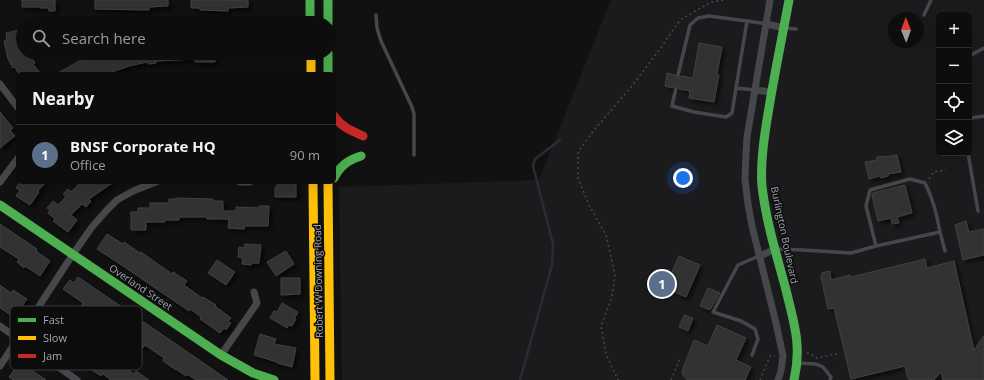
<!DOCTYPE html>
<html lang="en">
<head>
<meta charset="utf-8">
<style>
	:root { --surface:#0d0d0d; --page:#161616; --text:#f1f3f6; --muted:#9a9c9d; --line:#2d2d2e; --accent:#ea580c }
	body { margin:0; font-family:"Open Sans",sans-serif; background:var(--page); color:var(--text) }
	.controls { position:absolute; right:12px; top:12px; display:grid; overflow:hidden; border-radius:6px; box-shadow:0 4px 16px #0002 }
	.controls button { width:36px; height:36px; display:grid; place-items:center; padding:0; border:0; border-bottom:1px solid var(--line); background:var(--surface); color:var(--text); font:20px sans-serif }
	.compass { position:absolute; left:888px; top:12px; width:36px; height:36px; border-radius:50%; background:var(--surface); box-shadow:0 4px 16px #0002; rotate:359deg }
	.you { position:absolute; left:683px; top:178px; width:14px; height:14px; margin:-10px; border:3px solid #fff; border-radius:50%; background:#1a73e8; box-shadow:0 0 0 6px #1a73e833 }
	.badge { display:grid; place-items:center; width:26px; height:26px; border-radius:50%; background:var(--accent); color:#fff; font-size:13px; font-weight:700 }
	.pin { position:absolute; translate:-50% -50%; border:2px solid #fff; box-shadow:0 1px 4px #0006 }
	.list { margin:0; padding:0; list-style:none }
	h2 { display:flex; justify-content:space-between; align-items:center; height:52px; margin:0; padding:0 16px; font-size:17px }
	h2 small { font-size:13px; font-weight:400; color:var(--muted) }
	.list li { display:grid; grid-template-columns:26px 1fr auto; gap:12px; align-items:center; box-sizing:border-box; height:60px; padding:0 16px; border-top:1px solid var(--line) }
	.list b { display:block; font-size:15px; white-space:nowrap }
	.list p { margin:0; font-size:13px; white-space:nowrap; color:var(--muted) }
	.list em { font-size:13px; font-style:normal; color:var(--muted) }
	.icon { flex:none; width:22px; height:22px; fill:none; stroke:currentColor; stroke-width:2; stroke-linecap:round; stroke-linejoin:round }
	.map { position:relative; flex:none; width:984px; height:380px; overflow:hidden }
	.search { position:absolute; background:var(--surface); box-shadow:0 4px 16px #0002; left:16px; top:16px; width:320px; height:44px; display:flex; align-items:center; gap:10px; box-sizing:border-box; padding:0 14px; border-radius:22px; color:var(--muted); font-size:15px }
	.panel { position:absolute; background:var(--surface); box-shadow:0 4px 16px #0002; left:16px; top:72px; width:320px; height:112px; border-radius:6px }
	.map>svg:first-child { display:block }
</style>
</head>
<body>
<div class="map">
<svg width="984" height="380" viewBox="0 0 984 380">
	<defs>
		<filter id="shadow"><feDropShadow dx="3" dy="3" stdDeviation="2" flood-color="#0009"/></filter>
	</defs>
	<rect width="100%" height="100%" fill="#111"/>
	<path fill="#1b1b1d" fill-rule="evenodd" d="M611 0H984V380H342L339 187 539 180ZM939 15H969V153H939ZM894 18H918V42H894Z"/>
	<g fill="none" stroke-linecap="round" stroke-linejoin="round">
		<path stroke="#282d34" stroke-width="2.5" d="M520 380 552 265 553 244 533 166 535 159 560 140"/>
	</g>
	<path fill="#303032" stroke="#404244" filter="url(#shadow)" d="M22 0H55V11H49L48 8H40V7H22Z
		M95 0H168V6L149 7V10L95 9Z
		M191 0H248V7L228 8V11L200 10V8H191Z
		M23 29V53H29L35 63 33 64 41 74H19L15 67 13 68 8 59 4 41H7L6 33Z
		M699 43 722 47 717 74 719 75 714 102 689 98 690 91 679 89V87L677 85H675L673 88 665 86 667 73 675 75 676 77 678 78 680 77 681 76 693 78Z
		M93 53 94 56 99 54 100 56 109 53H216L215 62H195V59L156 61V63L148 64 147 62 129 66 106 74H56L83 59 82 57Z
		M0 112 13 128 10 130 15 136 0 148Z
		M897 155 901 172 888 174V176L881 178 880 176 869 179 865 162 877 160V157L883 156 884 157Z
		M20 182H46L38 191 39 192 30 205 16 196 20 190 16 188Z
		M81 182H114L89 199 91 201 86 207 82 204 71 215 77 220 68 232 53 221 55 219 48 213 50 210 47 208 53 201 58 205 66 197 63 194 68 189 71 192Z
		M277 182H296V197H275V187H277Z
		M905 185 912 213 897 217 899 223 892 224 891 218 878 221 872 196 873 193Z
		M176 198 213 199V201H223V211H236V207L259 208V206H269L268 226H245L244 229 228 228 229 219H207V217H179V220H165V222H146V230H131V212H138V208H150V203H169V199H176Z
		M966 221 969 232 984 229V255L963 260 955 225Z
		M0 224 37 249 36 251 50 261 40 276 25 266 24 268 17 262 19 259 0 247Z
		M107 234 123 244 124 242 140 253 141 252 172 274 173 272 187 281 184 285 202 298 203 297 216 305 215 306 231 318 228 322 231 323 226 330 224 328 220 333 200 319 201 317 190 309 189 311 120 264 97 249Z
		M245 244 261 245 259 263H252L251 265 242 264 243 258 238 257 239 247 244 248Z
		M286 251 294 264 276 276 267 262Z
		M679 256 700 265 686 297 665 288Z
		M925 259 927 268 954 261 974 350 984 336V380H943L941 372 934 380H909L907 376 905 366 851 379 834 308 828 309 821 277 822 273 830 271 831 280 850 275 851 277Z
		M217 260 235 272 226 285 208 273Z
		M78 277 205 364 228 380H196L187 374 186 376 176 369V370L163 361 164 358 145 345 143 348 93 315 90 319 83 314 86 310 81 307 83 303 63 289 70 280 74 283Z
		M281 278H300V294L281 295Z
		M0 285 11 293 13 290 27 299 14 317 0 308Z
		M708 288 720 293 710 310 700 306Z
		M282 303 298 312 294 319H296L292 326 289 325 287 328 270 318 274 311 277 312Z
		M52 315 65 324 63 328 82 342 84 339 100 350 101 348 115 357 113 359 134 374 136 371 149 380H111L103 374 101 376 39 334Z
		M684 315 693 318 688 331 679 327Z
		M717 325 746 338 736 360 751 367 745 380H687L683 375 682 371 694 340 708 346Z
		M260 334 276 339 274 344 296 348 292 367 277 363V362L254 355Z
		M20 362 46 380H14L9 377Z"/>
	<g fill="none" stroke-linecap="round" stroke-linejoin="round">
		<path stroke="#47484c" stroke-width="1.5" stroke-dasharray="2 3" stroke-linecap="butt" d="M939 65 936 66 939 69
			M929 179 934 172 946 170
			M807 353H809L817 358 840 353
			M619 380H618L606 354 601 326 612 297 615 275 606 235 589 205 578 178V152L594 130 632 86 660 49 680 20 711 2 724 0
			M671 380 680 359
			M760 380 770 356H775"/>
		<path stroke="#46474a" stroke-width="3.5" d="M376 15 377 28 381 41 412 107 414 114V155
			M924 15 931 0
			M785 28 796 29
			M969 56 984 48
			M678 75 690 25 698 18 709 16 747 21
			M676 88 672 106 694 112 726 117 732 113 736 88
			M755 90 736 88 747 21 767 24
			M969 121 971 118 984 116
			M968 153 978 211
			M940 232 945 251
			M778 249 803 250 851 253 876 246 940 232C937 214 933 199 925 183L910 179 870 190 866 206 876 246
			M752 355 758 339 755 329 741 321 713 312 738 265 759 256
			M798 363 816 364 823 367 831 377 830 380"/>
		<path stroke="#46474a" stroke-width="7" d="M770 0 747 137 746 154 745 179 748 204 752 226 776 323 783 356 781 371 778 380
			M767 24 784 28
			M0 84 18 108
			M755 90 771 92
			M0 182 18 158
			M240 182H250
			M760 256 775 249
			M0 326 77 380
			M221 355 253 309 257 303 254 292
			M0 366 73 254 92 227 106 211 117 200 133 191 156 182"/>
		<path stroke="#4caf50" stroke-width="9" d="M310 0V23
			M328 0V23
			M789 0C782 38 774 76 768 114 764 137 760 163 762 186 766 222 777 256 786 290 794 323 802 346 794 380
			M328 53V74
			M334 178C340 166 348 160 361 156
			M0 205 221 355 253 373 274 380"/>
		<path stroke="#ffc107" stroke-width="9" d="M311 53V74
			M313 182 315 380
			M328 182 330 380"/>
		<path stroke="#c62828" stroke-width="9" d="M334 116C341 127 352 131 363 136"/>
	</g>
	<g text-anchor="middle" stroke-width="3" stroke-linejoin="round" paint-order="stroke">
		<g font-size="10" fill="#a2a6b2" stroke="#0c0c0d">
			<text transform="translate(785 235) rotate(78)" y="4">Burlington Boulevard</text>
			<text transform="translate(318 281) rotate(-91)" y="4">Robert W Downing Road</text>
			<text transform="translate(141 287) rotate(34)" y="4">Overland Street</text>
		</g>
	</g>
	<rect x="10" y="306" width="132" height="64" rx="6" fill="#0c0c0d" stroke="#393a3f" stroke-width="1"/>
	<rect x="18" y="318" width="18" height="4" fill="#4caf50"/>
	<rect x="18" y="336" width="18" height="4" fill="#ffc107"/>
	<rect x="18" y="354" width="18" height="4" fill="#c62828"/>
	<g font-size="11" fill="#a2a6b2">
		<text x="43" y="324">Fast</text>
		<text x="43" y="342">Slow</text>
		<text x="43" y="360">Jam</text>
	</g>
</svg>
<div class="controls">
<button>+</button>
<button>−</button>
<button><svg class="icon" aria-label="locate" viewBox="0 0 24 24"><circle cx="12" cy="12" r="6"/><path d="M12 2v4M12 18v4M2 12h4M18 12h4"/></svg></button>
<button><svg class="icon" aria-label="layers" viewBox="0 0 24 24"><path d="M12 4l9 5-9 5-9-5zM3 14l9 5 9-5"/></svg></button>
</div>
<svg class="compass" viewBox="-18 -18 36 36"><path d="M0-13l5 13h-10z" fill="#e53935"/><path d="M0 13l5-13h-10z" fill="#9a9c9d"/></svg>
<div class="you"></div>
<div class="pin badge" style="left:662px;top:284px;background:#5c6f8a">1</div>
<div class="search"><svg class="icon" aria-label="search" viewBox="0 0 24 24"><circle cx="10" cy="10" r="6"/><path d="M15 15l6 6"/></svg>Search here</div>
<section class="panel">
<h2>Nearby<small></small></h2>
<ul class="list">
<li><span class="badge" style="background:#5c6f8a">1</span><div><b>BNSF Corporate HQ</b><p>Office</p></div><em>90 m</em></li>
</ul>
</section>
</div>
</body>
</html>
